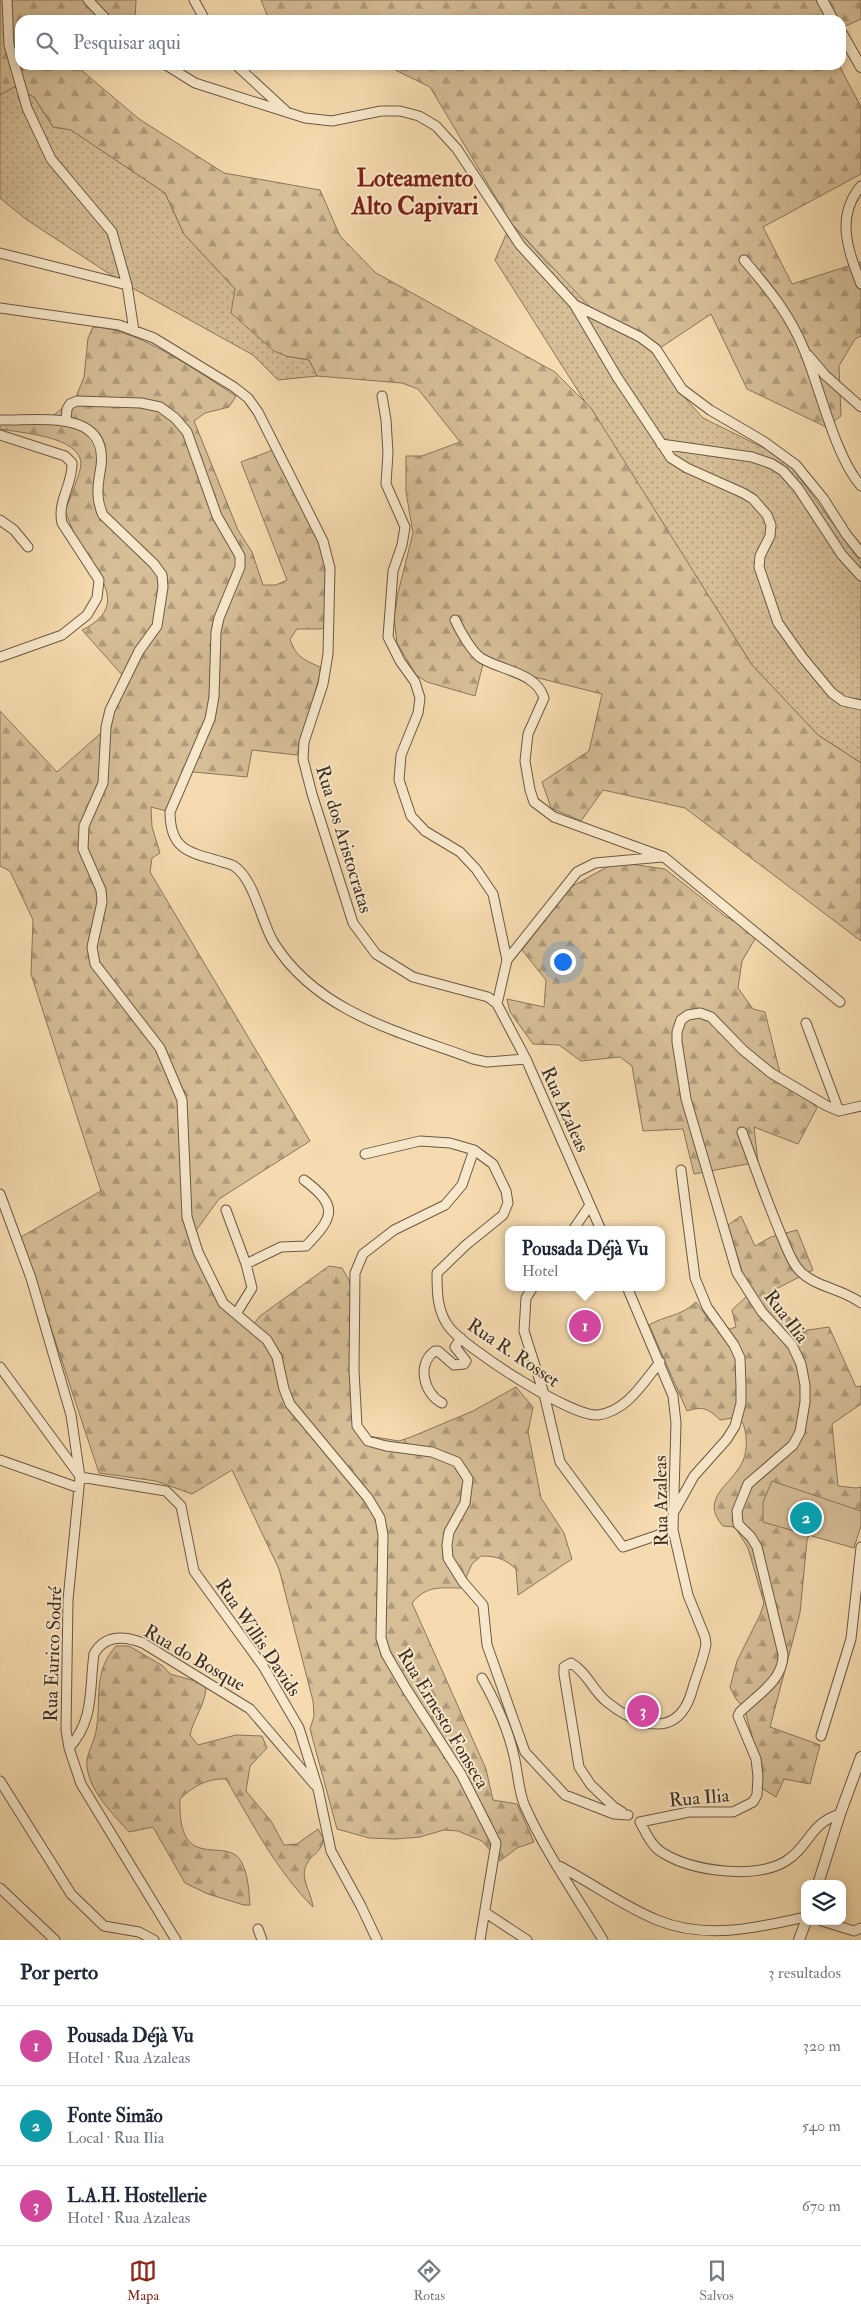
<!DOCTYPE html>
<html lang="pt">
<head>
<meta charset="utf-8">
<style>
	:root { --surface:#fff; --page:#f6f6f7; --text:#1f2937; --muted:#747a83; --line:#e0e1e3; --accent:#8f2418 }
	body { margin:0; font-family:"IM FELL Double Pica",serif; background:var(--page); color:var(--text) }
	.controls { position:absolute; right:15px; bottom:15px; display:grid; overflow:hidden; border-radius:10px; box-shadow:0 2px 8px #0003 }
	.controls button { width:45px; height:45px; display:grid; place-items:center; padding:0; border:0; border-bottom:1px solid var(--line); background:var(--surface); color:var(--text); font:25px sans-serif }
	.you { position:absolute; left:562px; top:961px; width:18px; height:18px; margin:-12px; border:4px solid #fff; border-radius:50%; background:#1a73e8; box-shadow:0 0 0 8px #1a73e833 }
	.badge { display:grid; place-items:center; width:32px; height:32px; border-radius:50%; background:var(--accent); color:#fff; font-size:16px; font-weight:700 }
	.pin { position:absolute; translate:-50% -50%; border:2px solid #fff; box-shadow:0 1px 5px #0006 }
	.popup { position:absolute; left:505px; top:1226px; width:160px; height:65px; box-sizing:border-box; display:grid; place-content:center; border-radius:10px; background:var(--surface); filter:drop-shadow(0 1px 4px #0005); font-size:16px; white-space:nowrap; color:var(--muted) }
	.popup b { font-size:19px; color:var(--text) }
	.popup::after { content:''; position:absolute; left:50%; top:100%; margin-left:-10px; border:10px solid transparent; border-top-color:var(--surface) }
	.list { margin:0; padding:0; list-style:none }
	h2 { display:flex; justify-content:space-between; align-items:center; height:65px; margin:0; padding:0 20px; font-size:21px }
	h2 small { font-size:16px; font-weight:400; color:var(--muted) }
	.list li { display:grid; grid-template-columns:32px 1fr auto; gap:15px; align-items:center; box-sizing:border-box; height:80px; padding:0 20px; border-top:1px solid var(--line) }
	.list b { display:block; font-size:19px; white-space:nowrap }
	.list p { margin:0; font-size:16px; white-space:nowrap; color:var(--muted) }
	.list em { font-size:16px; font-style:normal; color:var(--muted) }
	.icon { flex:none; width:28px; height:28px; fill:none; stroke:currentColor; stroke-width:2; stroke-linecap:round; stroke-linejoin:round }
	.map { position:relative; flex:none; width:861px; height:1940px; overflow:hidden }
	.search { position:absolute; background:var(--surface); box-shadow:0 2px 8px #0003; left:15px; right:15px; top:15px; height:55px; display:flex; align-items:center; gap:12px; box-sizing:border-box; padding:0 18px; border-radius:15px; color:var(--muted); font-size:19px }
	.sheet { height:305px; background:var(--surface) }
	nav { display:flex; justify-content:space-around; align-items:center; box-sizing:border-box; height:70px; border-top:1px solid var(--line); background:var(--surface); font-size:14px; color:var(--muted) }
	nav a { display:grid; justify-items:center; gap:2px }
	nav .on { color:var(--accent) }
	.map>svg:first-child { display:block }
</style>
</head>
<body>
<div class="map">
<svg width="861" height="1940" viewBox="0 0 861 1940">
	<defs>
		<pattern id="grass-dots" width="8" height="8" patternUnits="userSpaceOnUse" patternTransform="scale(1.25)"><rect width="8" height="8" fill="#d6be97"/><path d="M2 2h.1M6 6h.1" fill="none" stroke="#af9b7b" stroke-width="1.8" stroke-linecap="round"/></pattern>
		<pattern id="forest-firs" width="22" height="20" patternUnits="userSpaceOnUse" patternTransform="scale(1.25)"><rect width="22" height="20" fill="#d6be97"/><path d="M5 1l3.5 6h-7zM16 11l3.5 6h-7z" fill="#af9b7b"/></pattern>
	</defs>
	<rect width="100%" height="100%" fill="#f5dbaf"/>
	<filter id="stains"><feTurbulence type="fractalNoise" baseFrequency=".004" numOctaves="4"/><feColorMatrix values="0 0 0 0 .2 0 0 0 0 .09 0 0 0 0 .02 0 0 0 .5 -.17"/></filter>
	<radialGradient id="worn" r=".72"><stop offset=".6" stop-color="#630" stop-opacity="0"/><stop offset="1" stop-color="#630" stop-opacity=".3"/></radialGradient>
	<path fill="url(#grass-dots)" stroke="#89765c" d="M14 87 34 97 53 127 70 129 165 193 184 234 235 289 286 356 309 360 317 376 278 380 253 355 125 284 27 220 0 198V95Z
		M511 223 546 262 654 352 685 398 703 418 772 452 794 470 861 562V763L818 735 752 665 495 260Z"/>
	<path fill="url(#forest-firs)" stroke="#89765c" d="M0 0H136L135 20H20V65H94L80 69 139 119 224 173 320 190 340 236 376 273 555 372 591 408 752 665 818 735 861 763V941L685 808 603 790 581 821 551 808 542 782 589 751 602 694 483 664 475 696 427 682 416 675 397 643 394 618 398 593 413 533 406 492V456H422L460 442 418 389 402 383 317 376 309 360 286 356 274 351 231 313 235 289 184 234 165 193 71 130 53 127 34 97 14 87 0 95Z
		M261 0H861V19L841 28V20H269Z
		M385 65H839L861 107V174L763 227 792 284 861 262V336L855 339 839 366 841 416 826 427 747 389 711 314 654 352 590 307 511 223 430 87Z
		M93 327C138 328 198 372 236 396L229 407 205 413 194 421 238 530 252 552 263 585H276L287 580 241 462 273 450 322 547 326 561 329 625 321 629H297L290 639C296 658 305 660 322 668L297 755 252 750 247 777 183 771 166 811 151 807 152 827 160 853 152 858 150 872 310 1141 219 1199 192 1236 198 1263 223 1309 252 1326 260 1316 329 1266 342 1268 349 1280 352 1292 362 1435 399 1441 411 1437 473 1411 516 1387 533 1407 528 1432 541 1498 564 1533 572 1559 518 1595 516 1569C505 1559 497 1556 481 1556L472 1564 461 1588C440 1588 427 1585 412 1603L486 1769 493 1800 517 1804 534 1842 517 1848 500 1861 482 1841 458 1831 444 1830 420 1837 395 1839 369 1838 337 1829 310 1729 314 1716 313 1701 279 1569 232 1470 192 1494 156 1481 99 1473 21 1237 101 1191 31 974 33 920 10 871 0 866V711L57 772 101 733 124 677 82 630C133 605 95 573 77 539 72 530 69 520 65 511 69 499 81 474 81 463 79 436 21 433 0 429V422L49 419 76 397 84 377 88 338Z
		M616 862 665 869 726 917 750 927 755 939 742 961 738 988 753 1009 765 1012 780 1073 817 1108 798 1144 754 1127 758 1162 694 1174 683 1129 643 1131 632 1066 620 1057 581 1061 559 1045 533 1044 510 1012 507 999 544 1007 546 980 522 950 571 887Z
		M741 1216 755 1246 771 1237 797 1230 813 1270 768 1293 801 1331 829 1327 856 1387 861 1386V1404L832 1424 838 1486 856 1488 861 1487V1518L819 1511 807 1540 800 1613 770 1727 820 1745 810 1784 784 1779 776 1797 763 1789 758 1757 744 1708 736 1699 730 1687 737 1661 760 1615 764 1603 748 1548 735 1527 723 1526C698 1498 733 1484 743 1461 748 1448 747 1435 743 1423L732 1418 720 1420C708 1408 703 1406 687 1411L649 1325C666 1315 680 1317 696 1302L712 1324 723 1331 736 1327 732 1310 749 1294 728 1225Z
		M116 1646H129L163 1666 170 1674 195 1681 206 1687C205 1706 194 1717 190 1735L198 1745 236 1735 262 1736 267 1748 250 1766 246 1791 271 1821 284 1845 297 1844 318 1829 324 1840C318 1856 314 1852 308 1862 298 1877 311 1890 313 1907 276 1870 253 1824 226 1779 208 1778 193 1786 180 1799 177 1877 228 1833 242 1863 248 1875 249 1891 250 1905H244L208 1894 185 1883 153 1827 129 1832C113 1814 91 1793 87 1768 85 1754 94 1744 96 1731 102 1699 92 1673 116 1646Z"/>
	<path fill="#d6be97" stroke="#89765c" d="M772 1481 861 1511V1526L854 1548 763 1522V1502Z"/>
	<g fill="none" stroke-linecap="round" stroke-linejoin="round">
		<g stroke="#6a5944" stroke-width="11">
			<path id="minor" d="M7 0 9 45 27 108 51 159 112 232 127 285
				M88 0 107 20
				M194 0 205 20
				M166 65 195 83 305 118 332 121 381 111H400L419 116 436 126 457 149 520 245 574 304 617 377 671 458 687 468 743 493 753 499 767 515 771 525 770 536 760 556 759 567 778 623 803 658 832 693 843 701 861 705
				M236 65 286 111
				M861 186C835 217 848 250 861 284
				M0 253 127 285 134 331
				M744 260C769 289 791 316 805 352 821 391 835 456 861 486
				M575 305 640 337 656 349 682 389 710 410 763 441 796 465 823 498 846 534 861 553
				M0 308 119 325 154 338 234 387 248 398 258 412 323 541 330 568 328 654 323 684 304 742 303 759 312 794 353 923 376 954 413 977 488 997 497 1004 526 1059 601 1230
				M808 355 825 375 861 407
				M382 396 386 420 388 453 386 484 405 527 402 545 393 571 388 637 400 661 415 682 420 698 418 713 401 755 399 780 411 816 425 831 460 852 476 869 493 894 507 960 497 1004
				M0 420C38 421 108 408 101 466 98 484 95 498 103 515L154 564 162 575 163 587 157 626 139 651 110 710 106 727 103 783 84 826 83 849 101 890 102 902 92 947 95 964 160 1048 182 1100 187 1217 198 1252 223 1303 267 1340 277 1357 284 1389 290 1404 368 1498 380 1518 383 1535 381 1638 386 1654 407 1690 461 1774 496 1843 480 1940
				M66 421 67 409 70 404 77 401 141 403 160 407 175 418 187 432 217 516 240 556V567L219 618 216 632 214 697 210 719 170 812C170 847 186 852 216 860 221 862 229 863 234 866 255 880 261 922 274 943 318 1013 400 1032 473 1059L487 1062 526 1059
				M0 435 65 456 72 463C73 484 57 501 62 523L99 580 97 598 87 615 62 635 0 657
				M661 444 752 457 772 464 783 471 798 488 842 555 861 576
				M0 520 14 530 28 547
				M455 620C460 631 472 652 481 658 502 671 536 672 544 698L528 734 525 761 530 790 534 802 554 817 664 857 840 1002
				M507 960 577 872 595 863 662 857
				M806 1023 839 1111
				M742 1132C755 1167 767 1202 782 1237 787 1248 791 1262 800 1271 815 1287 843 1289 861 1303
				M474 1150 462 1185 445 1205 394 1230 363 1254 355 1273 354 1370 357 1426 368 1441 386 1446 432 1452 457 1462 468 1479 465 1503 449 1532 447 1545 448 1558 463 1582 483 1605 487 1645 525 1752 565 1795 614 1814 628 1815
				M365 1154 420 1141 450 1143 474 1150 493 1164 506 1191 508 1203 503 1215 466 1245 437 1273C437 1292 437 1311 449 1327 466 1349 573 1418 598 1415 627 1411 643 1383 660 1362
				M0 1194 31 1278 71 1415 80 1477 68 1600 66 1730 69 1748 81 1784 176 1940
				M226 1210 246 1264 252 1288 236 1314
				M573 1230 590 1205
				M246 1264 281 1247 306 1246C334 1217 339 1206 304 1180
				M533 1287 526 1298 524 1331 544 1394 560 1462 623 1547 673 1530
				M0 1367 80 1476
				M442 1403C424 1394 416 1364 435 1351H438L454 1365 464 1364 466 1361 455 1347 461 1338
				M0 1460 79 1488
				M80 1477 166 1491 181 1506 194 1571 263 1666 299 1728 318 1789 331 1851 361 1906 377 1940
				M675 1510 694 1476 727 1439 735 1426 741 1403V1387L740 1358 734 1345 707 1307 695 1278 681 1170
				M482 1678C496 1703 508 1728 514 1756 518 1772 518 1788 524 1804 544 1850 577 1897 603 1940
				M821 1736 851 1639 861 1547
				M69 1748C95 1719 89 1689 94 1654 105 1634 125 1636 143 1643L250 1709 315 1785
				M0 1781 71 1894 104 1926 139 1932 154 1940
				M622 1812 614 1807 591 1785 579 1767 564 1674V1667L571 1663C587 1672 593 1691 607 1702 628 1719 665 1738 684 1709 690 1701 692 1690 695 1681 699 1669 704 1657 706 1644L705 1637 688 1595 673 1530 676 1423 673 1396 627 1287
				M640 1822 689 1812H733L753 1802 757 1795 758 1776 756 1759 738 1716 740 1712C757 1695 784 1680 783 1654L757 1547 751 1537 738 1524 737 1511 748 1484 793 1445 800 1432 805 1402V1385L801 1364 792 1345 762 1312 737 1273 686 1099 677 1042V1032L681 1020 688 1015 700 1013 711 1017 743 1050 771 1073 827 1106 839 1111 861 1106
				M640 1822C646 1833 652 1847 663 1853 692 1871 755 1880 786 1861 809 1847 810 1823 840 1814
				M559 1866C592 1883 623 1906 657 1920 706 1940 756 1928 805 1917
				M0 1888 55 1940
				M486 1913 527 1940
				M822 1921 854 1931 861 1928
				M258 1929 262 1940"/>
		</g>
		<g stroke="#6a5944" stroke-width="12">
			<path id="tertiary" d="M822 0 833 20
				M841 32 861 67
				M818 1884 840 1814 861 1757
				M799 1940 806 1921"/>
		</g>
		<use href="#minor" stroke="#f8e8cb" stroke-width="9"/>
		<use href="#tertiary" stroke="#f8e8cb" stroke-width="10"/>
	</g>
	<g text-anchor="middle" stroke-width="4" stroke-linejoin="round" paint-order="stroke">
		<g font-size="19" fill="#3c2e20" stroke="#f8e8cb">
			<text transform="translate(345 839) rotate(73)" y="7">Rua dos Aristocratas</text>
			<text transform="translate(566 1109) rotate(66)" y="7">Rua Azaleas</text>
			<text transform="translate(787 1316) rotate(53)" y="7">Rua Ilia</text>
			<text transform="translate(514 1352) rotate(34)" y="7">Rua R. Rosset</text>
			<text transform="translate(660 1501) rotate(-91)" y="7">Rua Azaleas</text>
			<text transform="translate(259 1637) rotate(56)" y="7">Rua Willis Davids</text>
			<text transform="translate(52 1654) rotate(-88)" y="7">Rua Eurico Sodré</text>
			<text transform="translate(195 1657) rotate(30)" y="7">Rua do Bosque</text>
			<text transform="translate(444 1718) rotate(59)" y="7">Rua Ernesto Fonseca</text>
			<text transform="translate(699 1797) rotate(-5)" y="7">Rua Ilia</text>
		</g>
		<g font-size="24" font-weight="bold" fill="#7a1f14" stroke="#f8e8cb">
			<text x="415" y="186">Loteamento<tspan x="415" dy="28">Alto Capivari</tspan></text>
		</g>
	</g>
	<rect width="100%" height="100%" filter="url(#stains)"/>
	<rect width="100%" height="100%" fill="url(#worn)"/>
</svg>
<div class="controls">
<button><svg class="icon" aria-label="layers" viewBox="0 0 24 24"><path d="M12 4l9 5-9 5-9-5zM3 14l9 5 9-5"/></svg></button>
</div>
<div class="you"></div>
<div class="pin badge" style="left:585px;top:1326px;background:#d1479c">1</div>
<div class="popup"><b>Pousada Déjà Vu</b>Hotel</div>
<div class="pin badge" style="left:806px;top:1518px;background:#0f9aa8">2</div>
<div class="pin badge" style="left:643px;top:1711px;background:#d1479c">3</div>
<div class="search"><svg class="icon" aria-label="search" viewBox="0 0 24 24"><circle cx="10" cy="10" r="6"/><path d="M15 15l6 6"/></svg>Pesquisar aqui</div>
</div>
<section class="sheet">
<h2>Por perto<small>3 resultados</small></h2>
<ul class="list">
<li><span class="badge" style="background:#d1479c">1</span><div><b>Pousada Déjà Vu</b><p>Hotel · Rua Azaleas</p></div><em>320 m</em></li>
<li><span class="badge" style="background:#0f9aa8">2</span><div><b>Fonte Simão</b><p>Local · Rua Ilia</p></div><em>540 m</em></li>
<li><span class="badge" style="background:#d1479c">3</span><div><b>L.A.H. Hostellerie</b><p>Hotel · Rua Azaleas</p></div><em>670 m</em></li>
</ul>
</section>
<nav>
<a class="on"><svg class="icon" aria-label="map" viewBox="0 0 24 24"><path d="M3 6l6-2 6 2 6-2v14l-6 2-6-2-6 2zM9 4v14M15 6v14"/></svg>Mapa</a>
<a><svg class="icon" aria-label="directions" viewBox="0 0 24 24"><path d="M12 3l9 9-9 9-9-9zM9 14v-3h6M13 9l2 2-2 2"/></svg>Rotas</a>
<a><svg class="icon" aria-label="saved" viewBox="0 0 24 24"><path d="M7 4h10v16l-5-4-5 4z"/></svg>Salvos</a>
</nav>
</body>
</html>
